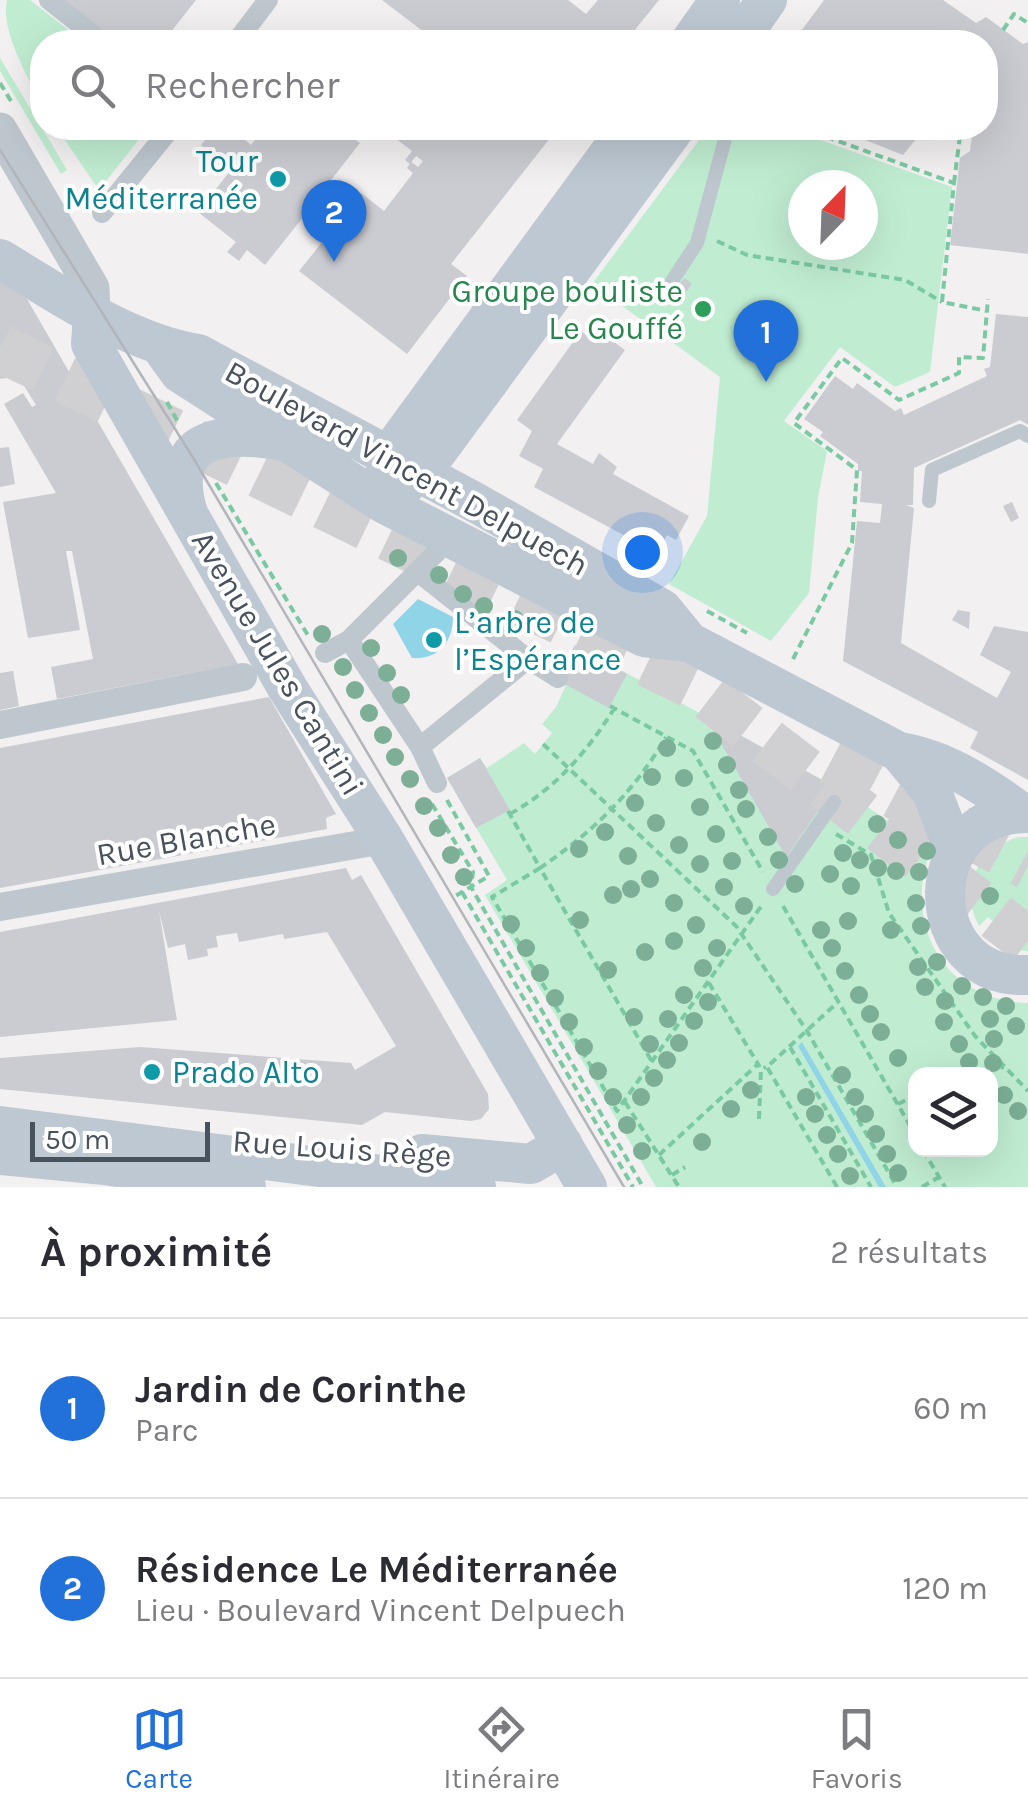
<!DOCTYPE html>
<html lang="fr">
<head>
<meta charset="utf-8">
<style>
	:root { --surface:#fff; --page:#f2f2f3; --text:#2b2b33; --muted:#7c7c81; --line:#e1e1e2; --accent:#2270d9 }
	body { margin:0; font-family:Karla,sans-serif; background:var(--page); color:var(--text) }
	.controls { position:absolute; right:30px; bottom:30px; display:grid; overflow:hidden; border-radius:20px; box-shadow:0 10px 40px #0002 }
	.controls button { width:90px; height:90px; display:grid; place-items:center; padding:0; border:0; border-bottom:2px solid var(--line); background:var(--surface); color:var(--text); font:50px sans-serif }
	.compass { position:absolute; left:788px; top:170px; width:90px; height:90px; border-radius:50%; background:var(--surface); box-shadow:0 10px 40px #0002; rotate:23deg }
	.scale { position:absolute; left:30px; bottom:25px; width:180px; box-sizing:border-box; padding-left:10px; border:5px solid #48525c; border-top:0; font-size:28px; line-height:35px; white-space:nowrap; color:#48525c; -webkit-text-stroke:8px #fff; paint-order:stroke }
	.you { position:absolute; left:642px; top:552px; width:35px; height:35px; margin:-25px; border:8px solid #fff; border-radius:50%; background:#1a73e8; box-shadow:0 0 0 15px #1a73e833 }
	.badge { display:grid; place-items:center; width:65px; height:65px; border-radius:50%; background:var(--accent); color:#fff; font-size:32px; font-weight:700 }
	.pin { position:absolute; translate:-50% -82px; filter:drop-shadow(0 2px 5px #0008) }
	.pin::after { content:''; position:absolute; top:52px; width:35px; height:30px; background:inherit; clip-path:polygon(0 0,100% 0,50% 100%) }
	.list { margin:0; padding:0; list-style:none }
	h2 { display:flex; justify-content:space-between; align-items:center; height:130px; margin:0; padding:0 40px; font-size:42px }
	h2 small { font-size:32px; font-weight:400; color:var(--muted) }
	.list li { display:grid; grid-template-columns:65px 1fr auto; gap:30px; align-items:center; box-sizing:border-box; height:180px; padding:0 40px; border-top:2px solid var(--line) }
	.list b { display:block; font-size:38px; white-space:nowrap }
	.list p { margin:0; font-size:32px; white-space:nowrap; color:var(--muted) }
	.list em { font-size:32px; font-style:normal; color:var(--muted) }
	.icon { flex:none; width:55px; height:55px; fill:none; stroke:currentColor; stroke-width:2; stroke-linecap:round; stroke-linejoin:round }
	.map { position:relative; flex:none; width:1028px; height:1187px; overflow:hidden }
	.search { position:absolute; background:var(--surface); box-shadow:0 10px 40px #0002; left:30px; right:30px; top:30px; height:110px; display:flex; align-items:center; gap:25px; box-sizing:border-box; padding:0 35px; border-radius:40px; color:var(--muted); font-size:38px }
	.sheet { height:490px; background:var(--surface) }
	nav { display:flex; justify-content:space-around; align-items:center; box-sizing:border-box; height:140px; border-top:2px solid var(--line); background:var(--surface); font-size:28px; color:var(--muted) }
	nav a { display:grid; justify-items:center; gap:5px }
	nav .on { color:var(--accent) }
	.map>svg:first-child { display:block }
</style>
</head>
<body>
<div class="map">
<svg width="1028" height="1187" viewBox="0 0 1028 1187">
	<rect width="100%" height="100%" fill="#f2f0f0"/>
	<path fill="#c0edd2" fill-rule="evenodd" d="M7 0H30L84 42H42V104C27 77 0 29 7 0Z
		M0 58 67 170 61 174 0 71Z
		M64 128H148L99 190 60 133Z
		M708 128H787L952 187 930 372 895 387 840 347 784 421 827 451 818 498 809 593 771 641 669 584 707 516 720 377 592 284ZM803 185H863V245H803Z
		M575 645 848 794 931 849C902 924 944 1001 1028 1003V1187H656L485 895 507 880 447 778 480 758 487 768 524 743 535 754 552 733 542 724 556 707 566 685 557 680ZM916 1074H990V1150H916Z
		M1018 837H1028V951H1024L999 944 1007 933 988 917 979 926C958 887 977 851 1018 837Z"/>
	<path fill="#90d4e8" d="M418 599 453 617C453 642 438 660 412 658L393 624Z
		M802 1042 886 1187H879L798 1046Z"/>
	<path fill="#caccd2" d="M62 0H196L163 42H116Z
		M382 0H568L586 14 598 0H659L625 42H437Z
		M824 0H943L976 23 986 17 1023 44 1028 42V254L950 245 960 158 970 151 973 128H986V42H793Z
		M216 128H248L250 129 243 138 251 145 264 128H339L360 143 317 198 342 217 361 193 384 211 413 173 407 168 411 162 418 167 423 161 416 156 410 164 405 160 412 151 387 132 390 128H558L451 264 467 276 407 354 299 271 332 230 308 211 265 265 247 250 239 261 227 252 236 242 198 212 238 161 230 154 223 163 201 145Z
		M835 128H925L903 155Z
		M0 278 27 299 238 664 57 699 51 667 93 659 72 551H66L80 630 28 638 3 502 56 493 4 404 23 393 32 407 36 405 18 376 0 379Z
		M685 278 692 284 679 302 669 294Z
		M996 314 1028 317V425L1020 420 914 468 913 505H906L914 508 901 643 997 698 1011 672 980 655 994 626 1028 632V780L970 748 978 732 843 661 857 521 880 523 882 504 860 502 862 471H858V464L820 436 823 432 804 419 835 376 853 389 857 383 895 411 901 408 904 415 987 376 984 369 990 367Z
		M581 331 596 343 603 334 625 350 557 444 593 464 599 453 617 467 613 474 689 516 676 540 667 535 657 553 534 487 543 469 519 456 532 431 517 420Z
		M9 447 15 484 0 487V448Z
		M1012 502 1019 518 1011 522 1003 506Z
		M958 610 970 612 969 629 952 620Z
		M575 645 627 674 609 708 557 680Z
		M13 671 19 706 0 710V673Z
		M269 697 336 814 326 818 327 829 0 888V748Z
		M705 716 835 787 786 857 715 733Z
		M480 758 510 810 476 828 447 778Z
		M346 868 352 880 361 875 488 1094 489 1109 481 1119 471 1121 385 1112 362 1125 0 1089V1058L140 1047 351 1063 355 1070 396 1046 327 932 284 939 283 934 239 942 237 933 216 936 218 947 207 949 208 956 188 960 185 944 168 948 159 911 177 1020 0 1037V932Z"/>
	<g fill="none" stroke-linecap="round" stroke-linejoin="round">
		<path stroke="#d0d0d2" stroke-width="48" stroke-dasharray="48 24" stroke-linecap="butt" d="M0 348 693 685 1028 941
			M831 761 1028 866"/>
		<path stroke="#7ac9a3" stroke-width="4" stroke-dasharray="8 5" stroke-linecap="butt" d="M1003 30 1014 14 1028 23
			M0 83 11 101
			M802 128 954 183 942 302 987 311
			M954 183 961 128
			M717 241 747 255 905 280 942 302
			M167 402 179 424
			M216 483 309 637
			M707 611 747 633
			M793 659 852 543 857 470 794 423 842 358 899 400 959 373V357L983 358 988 299
			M610 706 693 751 763 872
			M543 744 736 926 807 1031 897 1187
			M447 800 489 876 452 898
			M432 804 473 872 471 887 643 1187
			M508 811 540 868 492 897 617 1111 762 905
			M510 814C556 788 586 753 614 709
			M836 834 871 855 889 913 975 1036 1028 1091
			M462 892 633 1187
			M783 906 916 1136
			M709 983 758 1064
			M790 1047 871 1187
			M651 1060 540 868C594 831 633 793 666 737
			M962 1074 1004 1067
			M625 1102 679 1187
			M898 1104 916 1095
			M759 1119 761 1069
			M923 1150 945 1187
			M659 1155 758 1064 761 1069 766 1067
			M672 1175 685 1167
			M837 1187 767 1067 838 1002
			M922 1187 939 1177"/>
		<path stroke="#bec7ce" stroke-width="14" d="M672 281 697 243 728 128
			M929 501 932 470 1020 431 1028 436
			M773 889 834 802"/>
		<path stroke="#bec7ce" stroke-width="20" d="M49 0 102 42
			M236 42 268 0
			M102 213 171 128
			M419 573 528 659 558 678
			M349 640 420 747 437 783
			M325 653 349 640 440 549
			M420 747 528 659"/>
		<path stroke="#bec7ce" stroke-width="28" d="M0 725 243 677
			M0 907 384 840"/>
		<path stroke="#bec7ce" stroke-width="35" d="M0 130 92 288 93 314"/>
		<path stroke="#bec8d2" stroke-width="40" d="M690 42 720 0
			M737 42 767 0
			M0 259C62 296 126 342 198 354L478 504 662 609 689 642
			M93 314 91 344 288 689 384 840 587 1187
			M162 348 180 373 383 503 644 637 689 642 899 752C945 759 985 786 1022 813
			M385 484 387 457 628 128
			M402 488 436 453 675 128
			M187 510C167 437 222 431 278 440
			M899 752 932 792 955 852
			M1028 813C916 812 919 980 1028 975
			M0 1126 476 1187
			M422 1154 531 1164 563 1145
			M0 1155 105 1165 246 1187"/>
		<path stroke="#b2b5b9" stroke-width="2.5" d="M0 150 192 456 624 1187"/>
	</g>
	<g fill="#7caf96">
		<circle cx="398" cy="558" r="9"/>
		<circle cx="439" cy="575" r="9"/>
		<circle cx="463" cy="594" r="9"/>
		<circle cx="484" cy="606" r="9"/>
		<circle cx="515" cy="619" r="9"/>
		<circle cx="322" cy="634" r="9"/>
		<circle cx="371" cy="648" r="9"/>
		<circle cx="343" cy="667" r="9"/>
		<circle cx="387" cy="673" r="9"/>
		<circle cx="355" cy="690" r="9"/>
		<circle cx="401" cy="695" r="9"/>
		<circle cx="369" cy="713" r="9"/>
		<circle cx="383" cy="735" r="9"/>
		<circle cx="713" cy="741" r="9"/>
		<circle cx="667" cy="748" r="9"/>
		<circle cx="395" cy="757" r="9"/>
		<circle cx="727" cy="765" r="9"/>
		<circle cx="652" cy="777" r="9"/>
		<circle cx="684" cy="778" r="9"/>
		<circle cx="410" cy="779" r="9"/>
		<circle cx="739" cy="790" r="9"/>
		<circle cx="635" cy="803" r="9"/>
		<circle cx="424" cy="806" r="9"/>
		<circle cx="700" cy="807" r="9"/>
		<circle cx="746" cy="809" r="9"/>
		<circle cx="656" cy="823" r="9"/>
		<circle cx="877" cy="824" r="9"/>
		<circle cx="438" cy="828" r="9"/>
		<circle cx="605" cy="832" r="9"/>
		<circle cx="716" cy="834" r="9"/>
		<circle cx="768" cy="837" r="9"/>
		<circle cx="898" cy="840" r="9"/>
		<circle cx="679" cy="845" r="9"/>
		<circle cx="579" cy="849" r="9"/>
		<circle cx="927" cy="851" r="9"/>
		<circle cx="843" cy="853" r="9"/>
		<circle cx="451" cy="855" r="9"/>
		<circle cx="628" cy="856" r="9"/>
		<circle cx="779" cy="860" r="9"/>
		<circle cx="860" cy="860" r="9"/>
		<circle cx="732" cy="861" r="9"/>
		<circle cx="700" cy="864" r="9"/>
		<circle cx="878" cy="868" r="9"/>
		<circle cx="896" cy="871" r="9"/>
		<circle cx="919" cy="872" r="9"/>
		<circle cx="830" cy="874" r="9"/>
		<circle cx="464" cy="877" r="9"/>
		<circle cx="650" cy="879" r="9"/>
		<circle cx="795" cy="884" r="9"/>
		<circle cx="851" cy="886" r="9"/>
		<circle cx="724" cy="887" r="9"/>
		<circle cx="631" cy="889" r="9"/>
		<circle cx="613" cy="895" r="9"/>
		<circle cx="990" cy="896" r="9"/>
		<circle cx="674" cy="903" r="9"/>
		<circle cx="916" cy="903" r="9"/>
		<circle cx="744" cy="906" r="9"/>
		<circle cx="580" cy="920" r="9"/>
		<circle cx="848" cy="921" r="9"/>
		<circle cx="511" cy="924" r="9"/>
		<circle cx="696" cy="925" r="9"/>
		<circle cx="921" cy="926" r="9"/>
		<circle cx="821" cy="930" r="9"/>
		<circle cx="891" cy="930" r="9"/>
		<circle cx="674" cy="941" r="9"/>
		<circle cx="526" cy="948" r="9"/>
		<circle cx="717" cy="948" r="9"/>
		<circle cx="832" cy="948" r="9"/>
		<circle cx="645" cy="952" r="9"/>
		<circle cx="937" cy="962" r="9"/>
		<circle cx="918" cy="967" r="9"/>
		<circle cx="703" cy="968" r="9"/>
		<circle cx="608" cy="970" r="9"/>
		<circle cx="845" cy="971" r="9"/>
		<circle cx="540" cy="973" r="9"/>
		<circle cx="962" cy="986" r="9"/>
		<circle cx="925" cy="987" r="9"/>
		<circle cx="684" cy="995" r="9"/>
		<circle cx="859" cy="995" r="9"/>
		<circle cx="983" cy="997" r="9"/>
		<circle cx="555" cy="998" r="9"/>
		<circle cx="945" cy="1001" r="9"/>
		<circle cx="708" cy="1002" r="9"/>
		<circle cx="1006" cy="1006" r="9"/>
		<circle cx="870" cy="1014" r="9"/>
		<circle cx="634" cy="1017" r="9"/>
		<circle cx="668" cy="1019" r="9"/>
		<circle cx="990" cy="1019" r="9"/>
		<circle cx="694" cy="1021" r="9"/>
		<circle cx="569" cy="1022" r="9"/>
		<circle cx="944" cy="1022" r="9"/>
		<circle cx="1016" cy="1026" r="9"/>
		<circle cx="881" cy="1032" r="9"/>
		<circle cx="994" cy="1039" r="9"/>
		<circle cx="679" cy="1043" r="9"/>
		<circle cx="650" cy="1044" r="9"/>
		<circle cx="959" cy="1044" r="9"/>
		<circle cx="584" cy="1047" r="9"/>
		<circle cx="898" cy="1058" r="9"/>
		<circle cx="667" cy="1060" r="9"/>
		<circle cx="969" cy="1062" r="9"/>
		<circle cx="993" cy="1063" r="9"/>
		<circle cx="598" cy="1071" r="9"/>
		<circle cx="842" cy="1075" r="9"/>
		<circle cx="654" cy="1078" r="9"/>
		<circle cx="751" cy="1090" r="9"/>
		<circle cx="1004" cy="1095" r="9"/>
		<circle cx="613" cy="1097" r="9"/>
		<circle cx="641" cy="1097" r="9"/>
		<circle cx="806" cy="1097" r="9"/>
		<circle cx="855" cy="1097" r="9"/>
		<circle cx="731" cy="1109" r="9"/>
		<circle cx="1018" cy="1111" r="9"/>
		<circle cx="815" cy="1114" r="9"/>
		<circle cx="865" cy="1114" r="9"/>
		<circle cx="627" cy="1125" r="9"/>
		<circle cx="876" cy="1134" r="9"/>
		<circle cx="827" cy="1135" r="9"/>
		<circle cx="702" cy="1142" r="9"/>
		<circle cx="642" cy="1151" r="9"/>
		<circle cx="838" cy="1154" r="9"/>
		<circle cx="887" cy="1154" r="9"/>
		<circle cx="898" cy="1173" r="9"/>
		<circle cx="850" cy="1176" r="9"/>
	</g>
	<g fill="#0f9aa8" stroke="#fff" stroke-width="4">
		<circle cx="278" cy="179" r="10"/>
		<circle cx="434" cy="640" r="10"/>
		<circle cx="152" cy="1072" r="10"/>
	</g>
	<circle fill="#2e9e5b" stroke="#fff" stroke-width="4" cx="703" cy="309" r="10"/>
	<g text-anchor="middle" stroke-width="8" stroke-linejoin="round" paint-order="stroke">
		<g font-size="32" fill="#0d838f" stroke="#fff" text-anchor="start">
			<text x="258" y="172" text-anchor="end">Tour<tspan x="258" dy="37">Méditerranée</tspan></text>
			<text x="454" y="633">L’arbre de<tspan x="454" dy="37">l’Espérance</tspan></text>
			<text x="172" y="1083">Prado Alto</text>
		</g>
		<g font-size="32" fill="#27864d" stroke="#fff" text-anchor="end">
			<text x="683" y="302">Groupe bouliste<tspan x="683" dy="37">Le Gouffé</tspan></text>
		</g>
		<g font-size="32" fill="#48525c" stroke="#fff">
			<text transform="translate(407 468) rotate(29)" y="11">Boulevard Vincent Delpuech</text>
			<text transform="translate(278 663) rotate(59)" y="11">Avenue Jules Cantini</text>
			<text transform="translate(186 839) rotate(-10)" y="11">Rue Blanche</text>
			<text transform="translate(342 1148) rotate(4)" y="11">Rue Louis Rège</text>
		</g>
	</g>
</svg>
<div class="controls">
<button><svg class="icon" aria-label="layers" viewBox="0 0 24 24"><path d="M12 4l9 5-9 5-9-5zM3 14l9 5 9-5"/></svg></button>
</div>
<svg class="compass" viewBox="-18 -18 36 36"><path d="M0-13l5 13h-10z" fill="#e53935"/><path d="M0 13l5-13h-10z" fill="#7c7c81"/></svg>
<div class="scale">50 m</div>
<div class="you"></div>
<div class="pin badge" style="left:766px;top:382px">1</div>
<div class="pin badge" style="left:334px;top:262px">2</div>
<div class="search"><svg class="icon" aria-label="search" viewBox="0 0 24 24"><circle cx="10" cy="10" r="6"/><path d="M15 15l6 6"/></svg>Rechercher</div>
</div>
<section class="sheet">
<h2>À proximité<small>2 résultats</small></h2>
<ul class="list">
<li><span class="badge">1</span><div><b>Jardin de Corinthe</b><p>Parc</p></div><em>60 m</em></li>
<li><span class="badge">2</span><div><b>Résidence Le Méditerranée</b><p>Lieu · Boulevard Vincent Delpuech</p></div><em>120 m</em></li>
</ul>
</section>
<nav>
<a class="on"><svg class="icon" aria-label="map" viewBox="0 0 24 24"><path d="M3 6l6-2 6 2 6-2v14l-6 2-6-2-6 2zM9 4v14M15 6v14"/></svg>Carte</a>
<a><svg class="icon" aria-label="directions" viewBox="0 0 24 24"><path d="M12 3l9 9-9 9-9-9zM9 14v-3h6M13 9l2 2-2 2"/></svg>Itinéraire</a>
<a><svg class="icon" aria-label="saved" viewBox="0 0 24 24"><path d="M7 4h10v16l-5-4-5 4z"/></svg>Favoris</a>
</nav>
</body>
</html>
